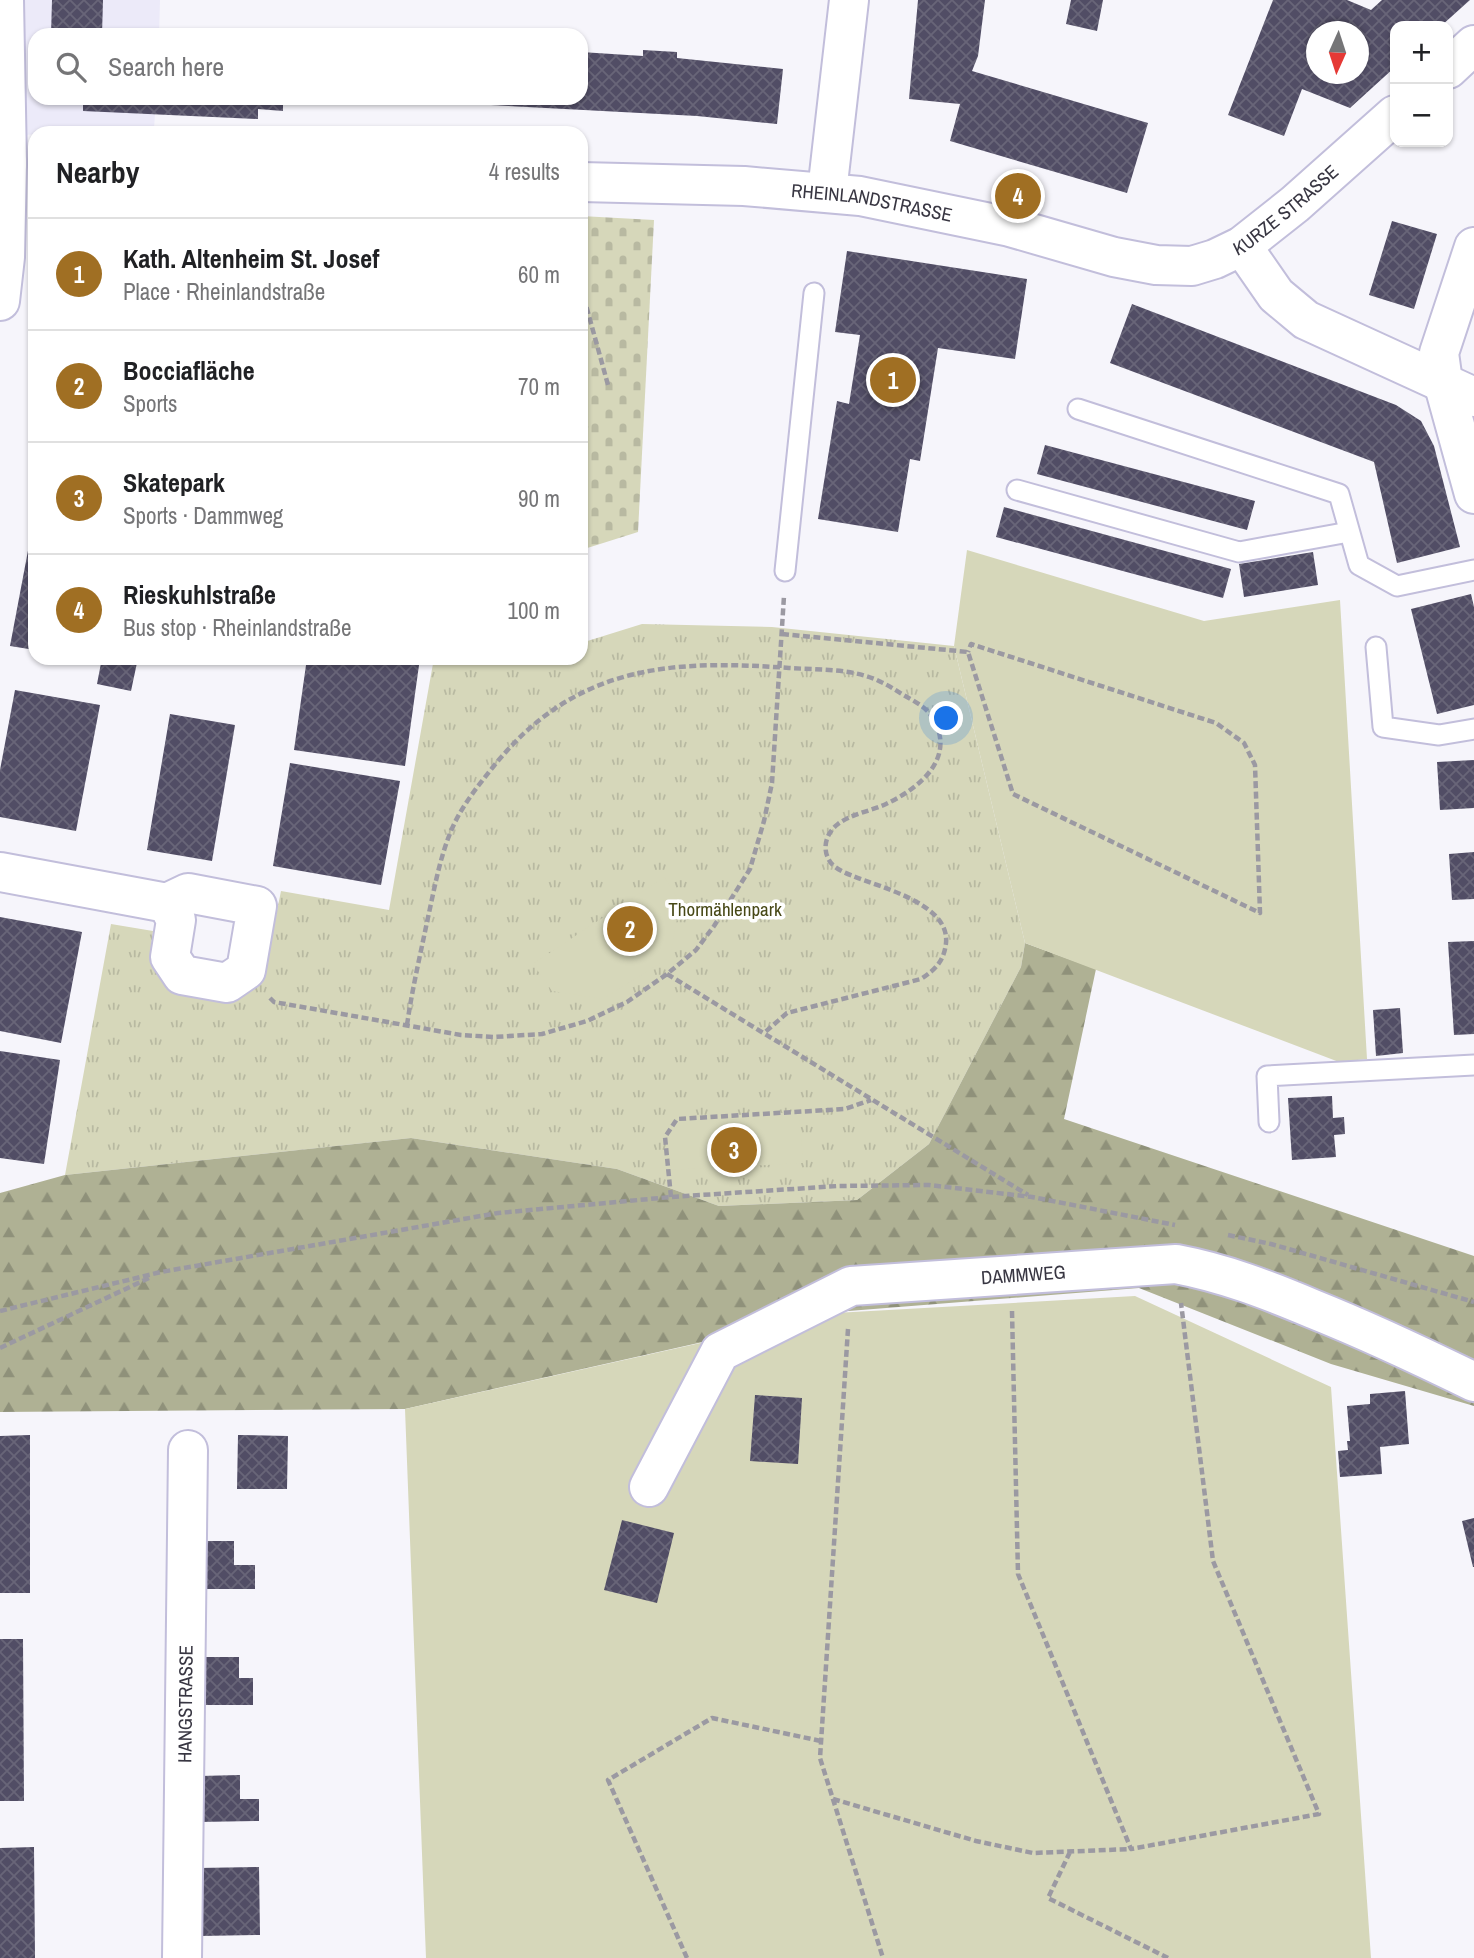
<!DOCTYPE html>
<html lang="en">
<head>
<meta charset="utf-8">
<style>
	:root { --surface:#fff; --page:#f6f6f6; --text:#202124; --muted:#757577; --line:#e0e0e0; --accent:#a06f23 }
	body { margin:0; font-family:"Archivo Narrow",sans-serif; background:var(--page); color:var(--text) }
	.controls { position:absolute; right:21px; top:21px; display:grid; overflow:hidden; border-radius:14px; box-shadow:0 2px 5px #0004 }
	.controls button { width:63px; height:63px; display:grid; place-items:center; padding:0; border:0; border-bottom:2px solid var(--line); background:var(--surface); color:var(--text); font:35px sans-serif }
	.compass { position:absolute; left:1306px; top:21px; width:63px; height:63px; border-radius:50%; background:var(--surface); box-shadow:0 2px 5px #0004; rotate:183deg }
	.you { position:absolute; left:947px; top:719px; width:24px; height:24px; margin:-18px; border:5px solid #fff; border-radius:50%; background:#1a73e8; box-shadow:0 0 0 10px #1a73e833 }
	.badge { display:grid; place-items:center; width:46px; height:46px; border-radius:50%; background:var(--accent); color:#fff; font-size:23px; font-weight:700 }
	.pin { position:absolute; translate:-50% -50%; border:4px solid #fff; box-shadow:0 2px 7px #0006 }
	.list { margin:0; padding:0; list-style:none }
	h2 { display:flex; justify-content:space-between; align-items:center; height:91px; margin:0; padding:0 28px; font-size:30px }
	h2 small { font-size:23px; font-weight:400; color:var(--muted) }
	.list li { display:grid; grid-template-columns:46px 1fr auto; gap:21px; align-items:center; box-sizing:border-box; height:112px; padding:0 28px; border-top:2px solid var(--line) }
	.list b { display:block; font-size:26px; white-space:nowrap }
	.list p { margin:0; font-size:23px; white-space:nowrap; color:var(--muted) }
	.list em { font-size:23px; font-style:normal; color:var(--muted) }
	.icon { flex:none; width:38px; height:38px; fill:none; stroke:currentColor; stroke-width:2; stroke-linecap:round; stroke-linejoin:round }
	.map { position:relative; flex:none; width:1474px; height:1958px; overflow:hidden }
	.search { position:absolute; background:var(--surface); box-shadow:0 2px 5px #0004; left:28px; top:28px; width:560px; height:77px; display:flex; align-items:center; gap:18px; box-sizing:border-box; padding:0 24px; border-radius:21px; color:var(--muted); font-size:26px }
	.panel { position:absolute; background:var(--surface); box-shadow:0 2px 5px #0004; left:28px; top:126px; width:560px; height:539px; border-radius:21px }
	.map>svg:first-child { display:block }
</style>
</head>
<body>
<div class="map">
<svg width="1474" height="1958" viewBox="0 0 1474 1958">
	<defs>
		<pattern id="grass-tufts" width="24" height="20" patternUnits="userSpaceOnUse" patternTransform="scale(1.75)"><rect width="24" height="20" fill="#d6d7ba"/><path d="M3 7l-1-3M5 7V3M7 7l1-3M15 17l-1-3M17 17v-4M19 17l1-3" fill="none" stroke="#b8b9a1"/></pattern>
		<pattern id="forest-firs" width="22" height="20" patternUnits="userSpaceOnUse" patternTransform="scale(1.75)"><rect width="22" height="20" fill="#afb194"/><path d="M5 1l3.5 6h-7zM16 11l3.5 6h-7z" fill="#8f917a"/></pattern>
		<pattern id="cemetery-stones" width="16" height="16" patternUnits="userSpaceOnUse" patternTransform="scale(1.75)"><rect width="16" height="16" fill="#d6d7ba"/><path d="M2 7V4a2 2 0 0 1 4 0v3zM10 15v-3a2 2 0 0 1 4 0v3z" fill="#b8b9a1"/></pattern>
		<pattern id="building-cross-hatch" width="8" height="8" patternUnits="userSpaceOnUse" patternTransform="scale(1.75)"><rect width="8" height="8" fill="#514d65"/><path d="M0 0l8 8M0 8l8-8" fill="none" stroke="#686578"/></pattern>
	</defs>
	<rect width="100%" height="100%" fill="#f6f5fb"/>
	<path fill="#eceaf9" d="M0 0H160L159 35H35V98H156L154 129 0 136Z"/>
	<path fill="url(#grass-tufts)" d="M642 624 772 627 954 646 1025 943 1021 967 929 1144 857 1200 719 1206 617 1169 411 1138 65 1175 111 924 153 931 150 955 175 991 264 975 281 891 389 910 434 658H581V643Z"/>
	<path fill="url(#forest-firs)" d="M1025 943 1096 969 1064 1119 1474 1256V1406L1331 1364 1139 1288 836 1312 405 1409 0 1412V1193L65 1175 411 1138 617 1169 719 1206 857 1200 929 1144 1021 967Z"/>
	<path fill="url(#cemetery-stones)" d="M581 216 654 220 638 532 581 550Z"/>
	<path fill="#d6d7ba" d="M967 550 1204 621 1340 600 1367 1059 1339 1062 1025 943 954 646Z
		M664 877 680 902 670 957 603 999 552 991 533 964Z
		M799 1112 803 1163 669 1170 665 1137 677 1119Z
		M1135 1296 1331 1387 1371 1958H426L405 1409 835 1313Z"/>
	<path fill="url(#building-cross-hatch)" fill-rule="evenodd" d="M52 0H103L102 35H51Z
		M918 0H985L978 56 972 71 1148 123 1127 193 950 141 960 104 909 99Z
		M1071 0H1103L1097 31 1066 24Z
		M1273 0H1347L1371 10 1382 0H1470L1441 26H1395V67L1350 108 1302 89 1284 136 1228 115ZM1316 32H1359V74H1316Z
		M643 50 677 52V58L783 69 777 124 697 116 395 100V98H581V52L643 56Z
		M83 98H283V111L258 109V119L83 111Z
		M1392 221 1437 234 1414 309 1369 295Z
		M847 251 1027 279 1015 359 938 348 920 461 910 459 898 532 818 519 837 401 849 404 860 335 835 332Z
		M1132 304 1396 405 1421 421 1434 446 1460 547 1397 563 1374 462 1110 363Z
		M1045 445 1255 501 1247 530 1037 474Z
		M1004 507 1231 569 1223 598 996 537Z
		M30 540 35 541V650L10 646Z
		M1313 552 1318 585 1244 597 1239 564Z
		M1471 594 1474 607V705L1437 714 1411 609Z
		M83 658H138L131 691 97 684 101 663Z
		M307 658H420L405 766 294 750Z
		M15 690 100 705 76 831 0 817V770Z
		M170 714 235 725 212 861 147 850Z
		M1474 760V808L1440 810 1437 762Z
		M290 763 400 781 381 885 273 866Z
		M1474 852V899L1452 900 1449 854Z
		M0 917 82 932 61 1043 0 1031Z
		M1474 941V1034L1454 1035 1448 942Z
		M1400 1008 1403 1053 1376 1056 1373 1010Z
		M0 1051 60 1060 44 1164 0 1158Z
		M1332 1096 1333 1118 1344 1117 1345 1134 1334 1135 1336 1157 1292 1160 1288 1098Z
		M1405 1391 1409 1444 1380 1447 1382 1474 1340 1477 1338 1451 1348 1450 1347 1441H1350L1347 1406 1370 1404V1394Z
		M755 1395 802 1398 798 1464 750 1461Z
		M30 1435V1593H0V1436Z
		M238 1435 288 1436 287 1489H237Z
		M1474 1518V1567H1473L1462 1521Z
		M622 1520 674 1533 657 1603 604 1590Z
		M195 1541H234V1565H255V1589H195Z
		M0 1639H23L24 1801H0Z
		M198 1657H239V1678H253V1705H197Z
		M240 1775V1799H259V1821L199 1822V1776Z
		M34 1847 35 1958H0V1848Z
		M259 1867 260 1935 200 1936 198 1868Z"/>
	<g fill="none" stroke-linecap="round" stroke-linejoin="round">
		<g stroke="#c2bedb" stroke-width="23">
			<path id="lane" d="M1078 409 1339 494 1359 565 1397 586 1474 570
				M1017 490 1239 552 1349 532
				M785 571 814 293
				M1376 647 1383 727 1439 735 1474 729
				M1269 1122 1267 1076 1474 1065"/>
		</g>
		<g stroke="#c2bedb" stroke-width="42">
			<g id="street">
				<path d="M827 192 849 0"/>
				<path d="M1242 246 1276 295 1306 320 1474 397"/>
				<path d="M1474 247 1439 353 1443 382 1474 494"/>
				<path d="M0 301 5 257 7 163"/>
				<path d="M0 872 167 903 188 893 257 906 246 970 227 983 182 975 170 957 176 920 167 903"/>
				<path id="s1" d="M649 1487 720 1352 851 1286 1176 1264C1224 1273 1268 1290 1313 1309 1368 1331 1421 1356 1474 1382"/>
				<path id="s2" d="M182 1958 188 1450"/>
			</g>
		</g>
		<g stroke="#c2bedb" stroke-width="42">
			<g id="secondary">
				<path d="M4 0 7 163"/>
				<path d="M1448 69 1474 45"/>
				<path id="s3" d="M581 182 744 186 860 196 1010 227 1114 257 1156 265 1192 266 1215 259 1242 246 1295 204 1395 115"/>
			</g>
		</g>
		<path stroke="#9b99a2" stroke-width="4.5" stroke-dasharray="7 3.5" stroke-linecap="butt" d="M581 287 608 385
			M581 427 591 424
			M782 634 968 652 1013 794 1260 913 1255 765 1244 743 1216 723 971 644 968 652
			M667 974 1028 1195
			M270 998 274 1002 461 1035 494 1037 542 1034 587 1021 627 1002 667 974 696 950 714 926 750 869 764 821 772 783 784 596
			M407 1025C412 990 420 956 427 922 434 891 439 860 451 831 461 807 477 787 493 767 574 666 668 659 789 668 819 670 854 668 881 682 890 686 898 692 907 697 914 701 925 707 930 714 959 755 922 787 886 804 871 811 851 814 838 824 826 833 822 848 829 860 833 868 845 873 853 876 882 888 950 904 946 943 944 961 936 969 921 979L787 1013 764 1033
			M671 1197 665 1137 677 1119 845 1109 871 1100
			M1228 1235 1271 1244 1474 1302
			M0 1311 161 1272 498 1213 671 1197 838 1186 929 1185 1032 1197 1175 1225
			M1012 1311 1018 1574 1131 1849 1319 1814 1213 1561 1181 1303
			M848 1329 820 1758 883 1958
			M0 1348 151 1277
			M833 1799 976 1841 1033 1853 1131 1849
			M1070 1852 1048 1898 1168 1958
			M687 1958 608 1780 712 1718 821 1741"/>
		<use href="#lane" stroke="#fff" stroke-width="19"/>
		<use href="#street" stroke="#fff" stroke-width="38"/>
		<use href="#secondary" stroke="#fff" stroke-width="38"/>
	</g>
	<g text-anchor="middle" stroke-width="7" stroke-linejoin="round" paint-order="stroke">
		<g font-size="19" fill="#383642" stroke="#fff">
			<text dy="7" stroke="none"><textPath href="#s3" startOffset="292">RHEINLANDSTRASSE</textPath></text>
			<text dy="7" stroke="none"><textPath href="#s3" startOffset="730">KURZE STRASSE</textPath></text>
			<text dy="7" stroke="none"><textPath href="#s1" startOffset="472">DAMMWEG</textPath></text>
			<text dy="7" stroke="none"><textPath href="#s2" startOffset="254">HANGSTRASSE</textPath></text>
		</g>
		<g font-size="19" fill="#474816" stroke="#fff">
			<text x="725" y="916">Thormählenpark</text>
		</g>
	</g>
</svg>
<div class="controls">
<button>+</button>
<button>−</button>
</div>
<svg class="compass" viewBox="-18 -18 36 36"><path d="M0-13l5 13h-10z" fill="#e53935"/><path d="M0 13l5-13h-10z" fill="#757577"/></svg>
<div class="you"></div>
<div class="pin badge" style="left:893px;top:380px">1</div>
<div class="pin badge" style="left:630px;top:929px">2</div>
<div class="pin badge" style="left:734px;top:1150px">3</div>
<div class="pin badge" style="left:1018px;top:196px">4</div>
<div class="search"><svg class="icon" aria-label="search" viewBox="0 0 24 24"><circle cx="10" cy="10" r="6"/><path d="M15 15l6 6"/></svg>Search here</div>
<section class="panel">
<h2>Nearby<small>4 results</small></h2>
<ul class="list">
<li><span class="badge">1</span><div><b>Kath. Altenheim St. Josef</b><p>Place · Rheinlandstraße</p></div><em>60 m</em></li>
<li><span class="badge">2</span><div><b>Bocciafläche</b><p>Sports</p></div><em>70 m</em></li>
<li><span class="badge">3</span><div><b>Skatepark</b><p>Sports · Dammweg</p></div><em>90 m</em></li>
<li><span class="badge">4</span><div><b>Rieskuhlstraße</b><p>Bus stop · Rheinlandstraße</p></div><em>100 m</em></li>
</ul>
</section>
</div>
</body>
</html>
